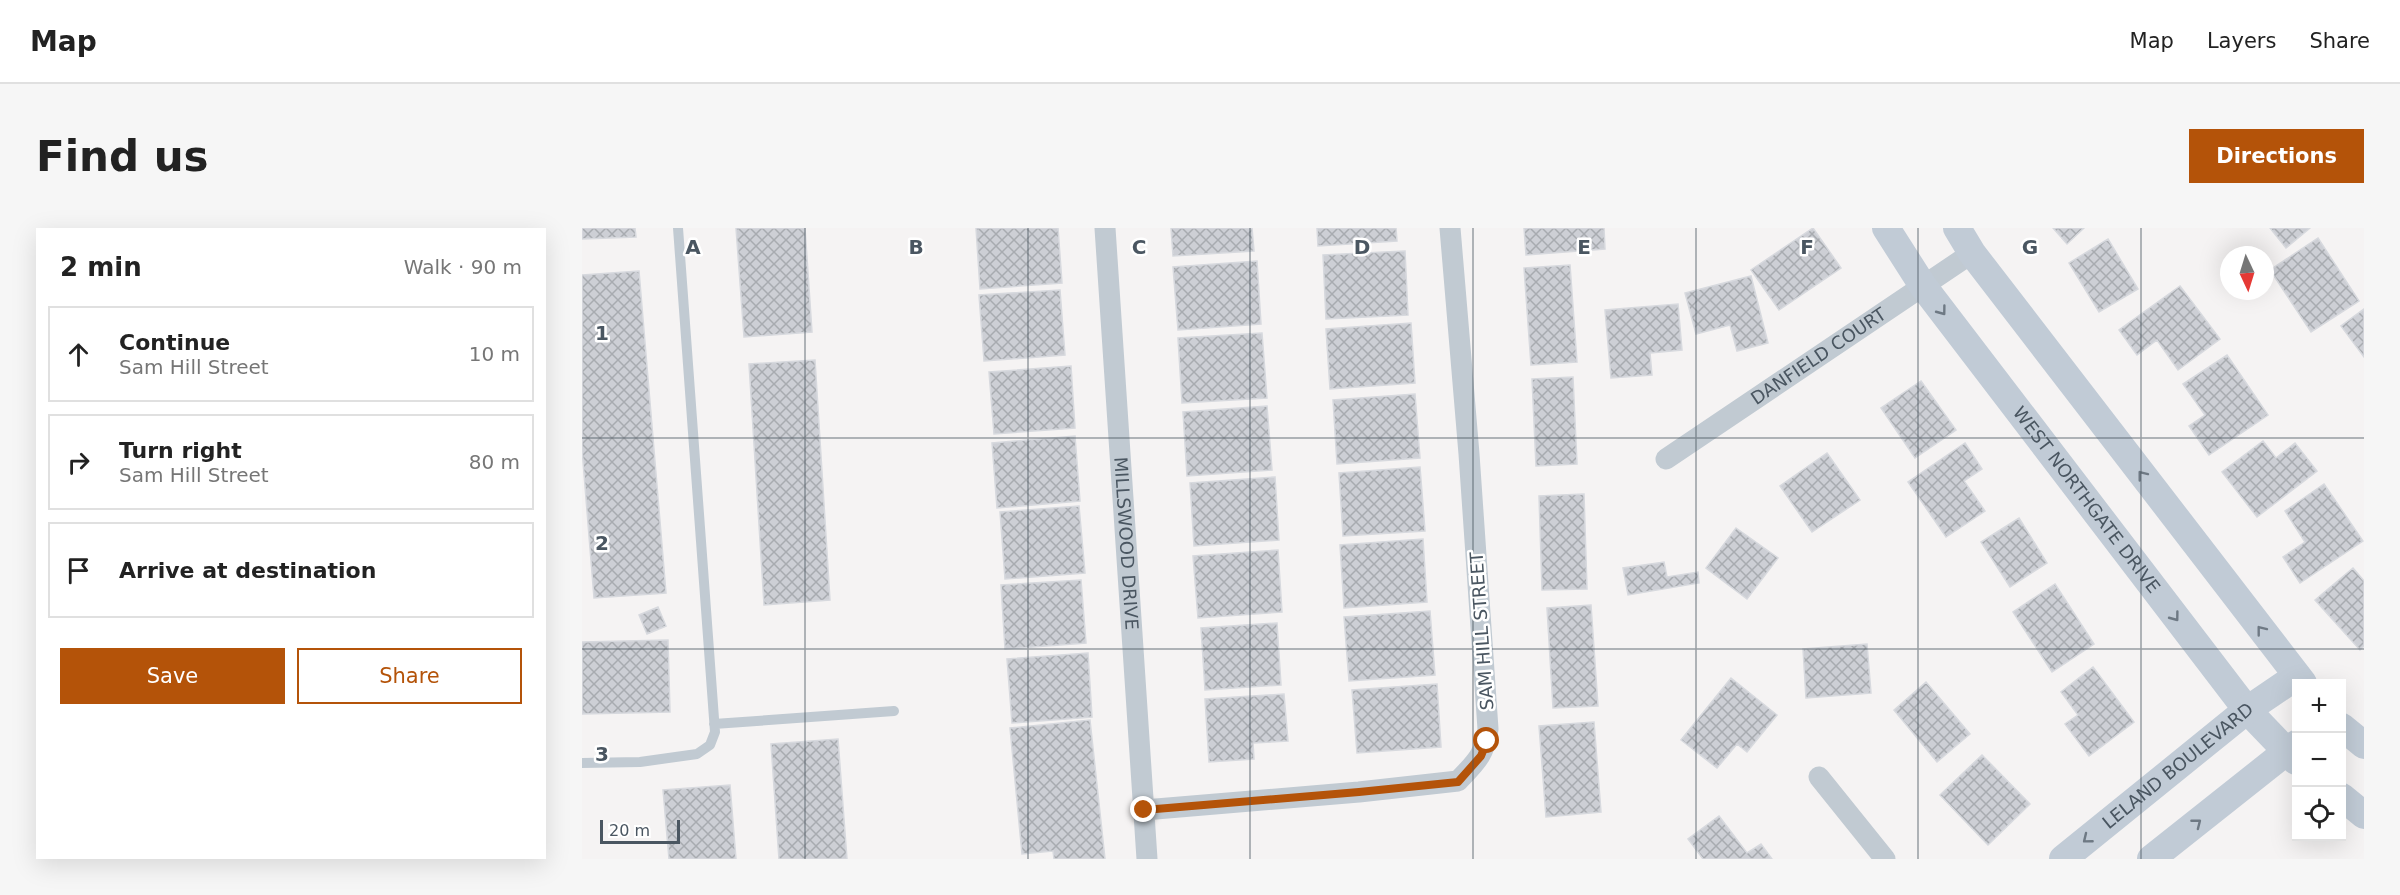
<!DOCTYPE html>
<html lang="en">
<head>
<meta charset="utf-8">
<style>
	:root { --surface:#fff; --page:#f6f6f6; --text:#222; --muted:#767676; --line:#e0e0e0; --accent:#b45309 }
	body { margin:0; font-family:"DejaVu Sans",sans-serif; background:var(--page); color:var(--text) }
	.controls { position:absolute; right:18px; bottom:18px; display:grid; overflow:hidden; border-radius:0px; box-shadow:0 6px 24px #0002 }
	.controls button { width:54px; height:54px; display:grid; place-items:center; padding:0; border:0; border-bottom:2px solid var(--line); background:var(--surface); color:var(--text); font:30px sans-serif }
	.compass { position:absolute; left:1638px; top:18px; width:54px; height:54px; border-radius:50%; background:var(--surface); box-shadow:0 6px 24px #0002; rotate:176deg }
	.scale { position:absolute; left:18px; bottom:15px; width:80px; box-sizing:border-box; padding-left:6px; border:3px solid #4a5661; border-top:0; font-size:16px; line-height:21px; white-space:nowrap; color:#4a5661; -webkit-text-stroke:4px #fff; paint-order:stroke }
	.stop { position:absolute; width:18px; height:18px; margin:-14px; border:4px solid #b45309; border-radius:50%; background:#fff }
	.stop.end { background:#b45309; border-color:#fff; box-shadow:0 2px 6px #0008 }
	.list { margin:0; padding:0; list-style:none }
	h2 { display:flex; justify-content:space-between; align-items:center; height:78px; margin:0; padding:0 24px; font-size:26px }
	h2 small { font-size:20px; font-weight:400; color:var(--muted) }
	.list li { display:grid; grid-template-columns:39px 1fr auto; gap:18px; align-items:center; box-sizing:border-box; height:96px; margin:0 12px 12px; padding:0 12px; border:2px solid var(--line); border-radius:0px }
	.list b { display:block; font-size:22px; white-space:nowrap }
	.list p { margin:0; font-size:20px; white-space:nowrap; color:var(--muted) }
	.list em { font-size:20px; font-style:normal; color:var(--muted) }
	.actions { display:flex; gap:12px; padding:18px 24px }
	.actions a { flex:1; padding:14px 0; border:2px solid var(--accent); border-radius:0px; text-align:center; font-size:21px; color:var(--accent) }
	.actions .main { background:var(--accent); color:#fff }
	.icon { flex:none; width:33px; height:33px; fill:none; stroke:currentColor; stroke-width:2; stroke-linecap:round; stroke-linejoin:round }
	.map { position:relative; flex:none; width:1782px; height:631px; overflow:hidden; border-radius:0px }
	header { display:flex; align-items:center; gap:36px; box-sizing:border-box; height:84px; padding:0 30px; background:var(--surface); border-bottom:2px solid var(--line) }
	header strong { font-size:28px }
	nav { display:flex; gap:33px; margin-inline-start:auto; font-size:21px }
	.intro { display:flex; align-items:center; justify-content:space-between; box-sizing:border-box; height:144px; padding:0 36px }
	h1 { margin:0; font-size:42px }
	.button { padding:15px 27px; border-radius:0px; background:var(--accent); color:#fff; font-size:21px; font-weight:700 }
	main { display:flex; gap:36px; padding:0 36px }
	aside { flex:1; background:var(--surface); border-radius:0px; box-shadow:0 6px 24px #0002 }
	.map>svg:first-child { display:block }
</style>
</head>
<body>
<header>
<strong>Map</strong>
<nav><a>Map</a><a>Layers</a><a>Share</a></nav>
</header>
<div class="intro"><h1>Find us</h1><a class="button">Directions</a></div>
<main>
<aside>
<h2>2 min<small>Walk · 90 m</small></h2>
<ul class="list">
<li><svg class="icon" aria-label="ahead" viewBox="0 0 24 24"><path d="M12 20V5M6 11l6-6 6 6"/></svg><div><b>Continue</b><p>Sam Hill Street</p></div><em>10 m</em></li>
<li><svg class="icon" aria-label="right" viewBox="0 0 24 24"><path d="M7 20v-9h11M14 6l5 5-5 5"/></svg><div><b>Turn right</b><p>Sam Hill Street</p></div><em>80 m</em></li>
<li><svg class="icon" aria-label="arrive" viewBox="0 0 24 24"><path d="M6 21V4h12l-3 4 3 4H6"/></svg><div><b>Arrive at destination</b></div></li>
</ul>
<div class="actions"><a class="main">Save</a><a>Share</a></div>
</aside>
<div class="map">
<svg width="1782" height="631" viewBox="0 0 1782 631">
	<defs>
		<pattern id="building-cross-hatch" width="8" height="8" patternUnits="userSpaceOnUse" patternTransform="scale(1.5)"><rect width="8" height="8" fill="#cdcfd5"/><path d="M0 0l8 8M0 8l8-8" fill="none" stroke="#a8abb0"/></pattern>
	</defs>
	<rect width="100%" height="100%" fill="#f5f3f3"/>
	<path fill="url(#building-cross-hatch)" stroke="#d7d9de" stroke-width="1.5" d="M0 0H53L54 9 0 11Z
		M154 0H223L230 104 162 109Z
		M394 0H476L480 55 398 61Z
		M589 0H670L672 23 591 28Z
		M735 0H814L815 13 736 18Z
		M942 0H1022L1023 21 944 27Z
		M1231 0 1259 40 1197 82 1169 42Z
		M1471 0H1502L1485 16Z
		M1688 0H1728L1704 20Z
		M1736 10 1777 73 1729 104 1688 42Z
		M1526 11 1556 61 1517 84 1487 35Z
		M823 23 826 87 744 91 741 27Z
		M675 33 679 96 596 102 591 39Z
		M988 37 995 134 949 137 942 40Z
		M57 43 84 365 12 370 0 221V47Z
		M1169 48 1186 115 1155 123 1148 97 1114 106 1103 65Z
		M1598 58 1638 111 1596 142 1575 112 1555 127 1537 102Z
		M478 62 483 127 402 133 397 67Z
		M1096 76 1100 122 1068 125 1070 147 1029 150 1023 82Z
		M1782 81V129L1759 98Z
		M829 95 833 155 748 161 744 101Z
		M680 105 685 170 600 175 596 110Z
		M1645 127 1686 187 1627 227 1607 198 1623 187 1601 156Z
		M233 132 248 372 182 377 167 136Z
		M489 138 493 200 412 206 407 144Z
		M991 149 995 236 954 238 950 151Z
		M1339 153 1374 202 1333 230 1299 180Z
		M833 166 838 230 755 236 751 172Z
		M685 178 690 242 605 248 601 184Z
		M493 208 498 273 415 280 410 215Z
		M1681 213 1694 230 1713 215 1735 243 1675 289 1640 244Z
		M1383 215 1400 241 1382 253 1403 283 1364 309 1326 254Z
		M1245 225 1278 272 1230 304 1198 258Z
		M838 239 843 303 761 308 757 245Z
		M693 249 697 312 612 318 608 255Z
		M1742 256 1781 313 1718 355 1701 329 1723 314 1703 283Z
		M1002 266 1005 361 960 362 957 268Z
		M497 278 503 345 423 351 418 284Z
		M1437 290 1465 335 1428 359 1399 314Z
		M1154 300 1196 330 1165 371 1124 340Z
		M841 311 845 374 762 380 758 317Z
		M696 322 700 384 616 390 611 328Z
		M1082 334 1085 349 1116 344 1117 355 1046 367 1041 340Z
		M1771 340 1782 353V418L1778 422 1733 372Z
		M499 352 504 415 423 421 419 357Z
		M1473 356 1512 416 1470 444 1431 384Z
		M1009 377 1016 478 971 480 965 380Z
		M76 379 84 398 65 406 57 387Z
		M848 383 853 447 767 453 762 389Z
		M695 395 699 457 623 462 619 400Z
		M86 412 88 484 0 486V414Z
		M1285 416 1289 465 1224 470 1221 421Z
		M506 425 510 489 430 495 425 431Z
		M1511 439 1552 494 1507 528 1483 496 1496 487 1479 464Z
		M1149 450 1195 487 1165 524 1155 516 1135 540 1099 512Z
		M1344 454 1388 506 1355 534 1312 482Z
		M855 456 859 519 775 525 770 462Z
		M702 466 706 513 671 515 672 531 627 534 623 471Z
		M508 492 523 631H472L471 623 440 626 428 500Z
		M1012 494 1019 584 964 589 957 498Z
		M256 511 265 631H197L189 516Z
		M1400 527 1448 576 1406 617 1358 567Z
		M148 557 154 631H87L81 562Z
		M1137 588 1165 625 1179 616 1190 631H1121L1106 611Z"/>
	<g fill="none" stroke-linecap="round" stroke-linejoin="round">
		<path stroke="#c1cad2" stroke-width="10" d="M132 496 312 483
			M0 535 58 534 115 526 128 517 133 504 96 0"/>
		<g stroke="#c1cad2" stroke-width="21">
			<path id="s1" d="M523 0 565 631"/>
			<path id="s2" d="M1084 231 1390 25"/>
			<path d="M1237 549 1303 631"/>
			<path d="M562 582 777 564 876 553C893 535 903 527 906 501L887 226 868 0"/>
		</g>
		<g stroke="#c1cbd6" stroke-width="28">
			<path id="s3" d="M1304 0 1341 58 1665 482 1714 533"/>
			<path d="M1375 0 1390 25 1721 455"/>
			<path d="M1760 499 1782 517"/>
			<path d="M1760 569 1782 587"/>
			<path id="s4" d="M1481 631 1665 482 1715 448"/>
			<path d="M1569 631 1714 516"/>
		</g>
	</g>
	<defs><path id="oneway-chevron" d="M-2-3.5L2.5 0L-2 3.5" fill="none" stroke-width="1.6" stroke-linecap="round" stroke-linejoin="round" transform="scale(1.5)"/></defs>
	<g stroke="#6e7984">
		<use href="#oneway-chevron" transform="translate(1360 83) rotate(53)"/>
		<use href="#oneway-chevron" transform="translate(1560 247) rotate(-128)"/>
		<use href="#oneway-chevron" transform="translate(1593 389) rotate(53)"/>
		<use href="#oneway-chevron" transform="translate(1679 402) rotate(-128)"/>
		<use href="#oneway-chevron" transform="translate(1615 595) rotate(-38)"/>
		<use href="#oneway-chevron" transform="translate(1505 611) rotate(141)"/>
	</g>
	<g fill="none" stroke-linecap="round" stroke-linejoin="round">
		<path stroke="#b45309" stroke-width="8" d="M562 582 777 564 876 554 899 528 905 513"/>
	</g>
	<path fill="none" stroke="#4a5661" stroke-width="1.5" stroke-opacity="0.55" d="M223 0V631M446 0V631M668 0V631M891 0V631M1114 0V631M1336 0V631M1559 0V631M0 210H1782M0 421H1782"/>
	<g text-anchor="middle" stroke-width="5" stroke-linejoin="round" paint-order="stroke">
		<g font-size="18" fill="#4a5661" stroke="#fff">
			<text dy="6" stroke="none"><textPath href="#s2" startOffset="184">DANFIELD COURT</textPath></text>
			<text dy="6" stroke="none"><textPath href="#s3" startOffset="338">WEST NORTHGATE DRIVE</textPath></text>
			<text dy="6" stroke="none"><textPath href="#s1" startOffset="316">MILLSWOOD DRIVE</textPath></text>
			<text transform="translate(900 403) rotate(-94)" y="6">SAM HILL STREET</text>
			<text dy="6" stroke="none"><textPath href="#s4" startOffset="148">LELAND BOULEVARD</textPath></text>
		</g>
	</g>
	<g font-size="20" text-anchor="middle" font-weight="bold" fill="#4a5661" stroke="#fff" stroke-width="5" stroke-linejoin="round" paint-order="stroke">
		<text x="111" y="26">A</text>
		<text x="334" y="26">B</text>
		<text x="557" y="26">C</text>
		<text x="780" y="26">D</text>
		<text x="1002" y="26">E</text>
		<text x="1225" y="26">F</text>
		<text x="1448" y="26">G</text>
		<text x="20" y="112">1</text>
		<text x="20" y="322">2</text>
		<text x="20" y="533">3</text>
	</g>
</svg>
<div class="controls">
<button>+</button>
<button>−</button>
<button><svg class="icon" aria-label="locate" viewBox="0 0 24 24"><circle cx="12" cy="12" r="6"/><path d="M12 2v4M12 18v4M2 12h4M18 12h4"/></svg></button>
</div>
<svg class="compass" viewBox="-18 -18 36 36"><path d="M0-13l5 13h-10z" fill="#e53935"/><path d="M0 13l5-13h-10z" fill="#767676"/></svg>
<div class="scale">20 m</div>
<div class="stop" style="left:905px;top:513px"></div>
<div class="stop end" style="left:562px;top:582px"></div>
</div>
</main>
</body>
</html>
